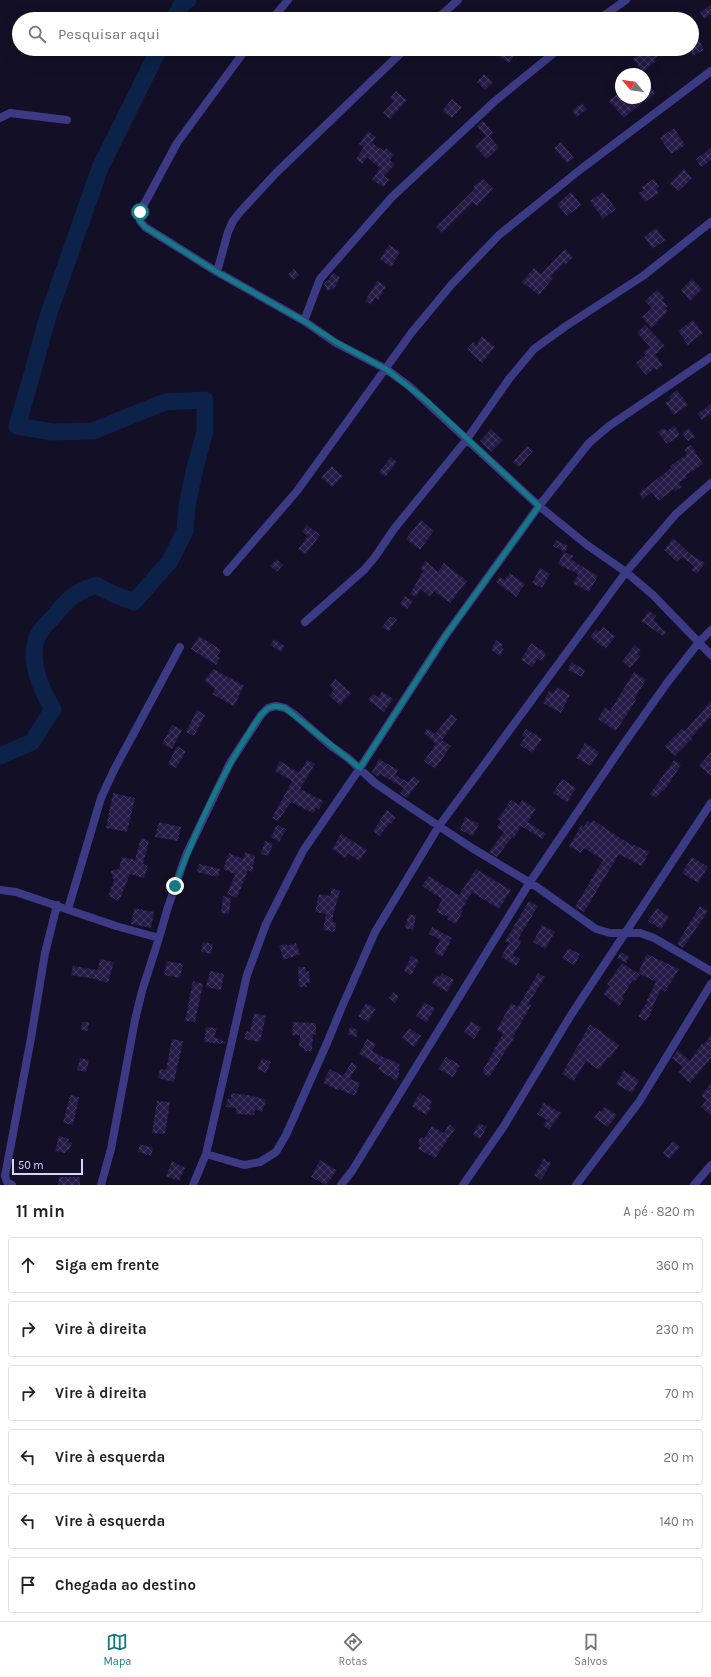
<!DOCTYPE html>
<html lang="pt">
<head>
<meta charset="utf-8">
<style>
	:root { --surface:#fff; --page:#f2f2f2; --text:#222; --muted:#767676; --line:#e0e0e0; --accent:#137a85 }
	body { margin:0; font-family:Karla,sans-serif; background:var(--page); color:var(--text) }
	.compass { position:absolute; left:615px; top:68px; width:36px; height:36px; border-radius:50%; background:var(--surface); box-shadow:0 4px 16px #0002; rotate:299deg }
	.scale { position:absolute; left:12px; bottom:10px; width:71px; box-sizing:border-box; padding-left:4px; border:2px solid #d9d4ff; border-top:0; font-size:11px; line-height:14px; white-space:nowrap; color:#d9d4ff; -webkit-text-stroke:3px #130f26; paint-order:stroke }
	.stop { position:absolute; width:12px; height:12px; margin:-9px; border:3px solid #137a85; border-radius:50%; background:#fff }
	.stop.end { background:#137a85; border-color:#fff; box-shadow:0 1px 4px #0008 }
	.list { margin:0; padding:0; list-style:none }
	h2 { display:flex; justify-content:space-between; align-items:center; height:52px; margin:0; padding:0 16px; font-size:17px }
	h2 small { font-size:13px; font-weight:400; color:var(--muted) }
	.list li { display:grid; grid-template-columns:26px 1fr auto; gap:12px; align-items:center; box-sizing:border-box; height:56px; margin:0 8px 8px; padding:0 8px; border:1px solid var(--line); border-radius:4px }
	.list b { display:block; font-size:15px; white-space:nowrap }
	.list em { font-size:13px; font-style:normal; color:var(--muted) }
	.icon { flex:none; width:22px; height:22px; fill:none; stroke:currentColor; stroke-width:2; stroke-linecap:round; stroke-linejoin:round }
	.map { position:relative; flex:none; width:711px; height:1185px; overflow:hidden }
	.search { position:absolute; background:var(--surface); box-shadow:0 4px 16px #0002; left:12px; right:12px; top:12px; height:44px; display:flex; align-items:center; gap:10px; box-sizing:border-box; padding:0 14px; border-radius:22px; color:var(--muted); font-size:15px }
	.sheet { height:436px; background:var(--surface) }
	nav { display:flex; justify-content:space-around; align-items:center; box-sizing:border-box; height:56px; border-top:1px solid var(--line); background:var(--surface); font-size:11px; color:var(--muted) }
	nav a { display:grid; justify-items:center; gap:2px }
	nav .on { color:var(--accent) }
	.map>svg:first-child { display:block }
</style>
</head>
<body>
<div class="map">
<svg width="711" height="1185" viewBox="0 0 711 1185">
	<defs>
		<pattern id="building-cross-hatch" width="8" height="8" patternUnits="userSpaceOnUse"><rect width="8" height="8" fill="#241b47"/><path d="M0 0l8 8M0 8l8-8" fill="none" stroke="#433b63"/></pattern>
	</defs>
	<rect width="100%" height="100%" fill="#130f26"/>
	<g fill="none" stroke-linecap="round" stroke-linejoin="round">
		<path stroke="#0c2248" stroke-width="17" d="M174 19 183 2 188 0
			M0 756 32 742 53 709C41 690 26 656 39 634 42 627 50 621 55 615 68 598 76 592 96 585L113 594 134 602 170 561 185 531 187 506 194 472 205 431V400L165 402 93 431 52 432 17 426 31 378 48 316 100 168 159 49"/>
	</g>
	<path fill="url(#building-cross-hatch)" d="M711 5V14L704 19 700 12Z
		M699 39 704 50 692 56V42Z
		M502 49H508L516 54 509 63 497 55Z
		M645 49H656L660 55 654 60 656 61 643 72 633 59Z
		M484 74 493 82 485 90 477 82Z
		M645 81 656 93 645 103V100L624 118 609 101 621 91V98H645Z
		M396 91 407 100 390 119 383 113 394 101 390 98Z
		M452 99 462 107 452 118 442 111Z
		M582 103 587 109 577 117 572 111Z
		M483 121 493 133 489 136 499 148 488 158H486L475 146 486 136 477 126Z
		M674 128 685 145 671 154 660 138Z
		M368 131 376 137 372 143 384 151 386 148 394 155 390 160 395 164 384 176 389 179 384 187 372 180 380 168 367 157 362 164 356 159 364 147 359 144Z
		M561 142 574 158 567 163 554 148Z
		M711 148V160L701 167 696 159Z
		M684 169 692 178 679 191 670 183Z
		M483 179 493 189 477 206 473 202 442 233 436 227 475 189 473 187Z
		M654 179 659 187 656 189 659 193 645 202 639 193 644 190 641 187Z
		M571 192 581 205 567 216 557 204Z
		M603 192 616 209 603 219 590 201Z
		M656 228 665 240 653 249 644 237Z
		M389 245 400 252 391 267 380 259Z
		M565 249 573 257 566 265 564 263 551 276 553 278 539 295 522 282 534 268 541 274Z
		M294 269 299 275 293 280 288 274Z
		M333 273 340 277 335 288 327 291 324 284 325 282 329 280Z
		M692 279 702 289 690 301 681 290Z
		M377 281 386 286 378 300 375 298 371 305 365 301Z
		M657 290 665 298 662 300 668 306 665 308 668 311 657 322 658 323 651 328 642 317 652 308 645 301Z
		M693 320 703 333 688 345 678 331Z
		M645 325 665 346 655 355 663 365 657 370 655 368 646 375 636 363 646 355 643 352 650 347 637 332Z
		M482 336 495 347 482 363 467 350 473 342 477 345Z
		M677 390 688 405 674 415 665 403 671 399 669 396Z
		M711 404V413L702 420 698 414Z
		M674 426 679 433V436L667 444 658 432 664 428 667 431Z
		M689 428 695 437 688 441 682 433Z
		M491 429 503 440 491 452 480 441Z
		M691 445 703 464 685 476 686 478 679 483 682 487 675 491 674 489 658 501 652 492 643 499 639 493 671 468 670 466 687 454 684 449Z
		M527 446 533 451 519 467 513 462Z
		M391 457 397 462 385 477 379 472Z
		M332 466 343 476 332 487 321 477Z
		M421 520 434 531 420 550 406 539Z
		M307 525 320 535 306 554 298 549 308 536 302 532Z
		M673 538 690 554 705 563 697 574 691 570 694 566 682 557 677 562 664 550Z
		M556 540 568 546 565 552 553 546Z
		M564 552 573 556 571 559 575 562 598 576 589 592 573 583 578 574 558 564Z
		M277 559 283 565 277 572 270 566Z
		M426 561 438 572 444 563 467 581 450 603 434 591 430 597 421 589 416 597 410 594 423 571 420 568Z
		M540 568 550 574 542 588 532 583Z
		M510 573 525 584 516 597 496 582 500 577 505 580Z
		M405 596 413 601 407 609 400 604Z
		M649 611 656 616 653 620 666 633 663 636 641 621Z
		M390 617H393L397 620 389 631 382 627Z
		M603 627 615 636 606 649 590 637 596 629 599 632Z
		M199 636 221 650 217 656 220 658 216 665 191 649Z
		M274 639 285 646 281 652 270 645Z
		M496 640 503 645 501 647 504 649 500 656 491 650Z
		M531 643 546 653 542 661 538 658 532 667 521 660Z
		M635 645 641 650 637 654 640 656 630 668 622 661Z
		M571 662 585 670 582 677 568 670Z
		M214 669 244 686 234 706 212 694 215 689 204 680Z
		M634 672 646 680 634 699 636 700 616 731 598 719 605 707 610 711Z
		M335 679 351 693 340 705 329 696 334 690 330 686Z
		M557 687 570 695 561 713 543 703 549 691 553 693Z
		M382 691 393 699 384 712 368 700 373 694 378 697Z
		M711 701V716L691 738 692 739 675 756 665 746 682 729 685 731Z
		M197 710 205 715 194 736 186 732Z
		M451 714 457 719 442 740 451 746 435 769 424 761 436 744 424 733 427 729 435 734Z
		M172 725 182 730 172 749 162 744Z
		M526 729 542 739 532 753 520 745 525 737 522 735Z
		M585 743 599 752 591 766 576 758Z
		M177 746 186 751 176 768 168 764Z
		M711 752V776L699 766Z
		M379 759 398 770 395 775 408 782 413 776 420 781 407 798 400 793 404 788 380 774 378 777 372 772Z
		M307 760 315 764 300 789 323 801 319 809 316 808 313 813 291 802 278 821 272 818 292 781 275 771 280 761 299 773Z
		M674 760 681 765 664 791 662 790 656 798 650 794Z
		M562 779 576 788 567 802 553 793Z
		M113 793 135 798 127 832 106 828Z
		M511 800 519 805 522 800 536 809 528 822 546 834 542 839 521 826 514 838 512 837 497 857 489 852 504 832 497 827 501 821 498 819Z
		M387 810 396 817 391 824 389 823 380 836 373 831Z
		M465 817 479 824 473 836 460 830Z
		M593 820 631 845 632 844 649 852 642 866 619 854 584 912 575 907 603 860 584 848 581 853 569 846 581 826 584 827 587 821 591 823Z
		M159 822 181 827 178 841 155 837Z
		M277 825 286 829 279 842 271 837Z
		M341 834 367 850 359 861 348 853 346 858 332 849Z
		M141 838 149 841 143 864 148 866 144 878 130 874 119 901 108 896 114 882 111 871 119 869 122 857 135 860Z
		M265 841 273 844 268 856 261 854Z
		M246 852 255 856 252 873 248 870 237 898 227 894 235 874 223 869 229 853 243 859Z
		M692 857 708 867 698 883 682 873Z
		M199 864 220 869 218 877 197 872Z
		M476 869 511 890 499 909 472 892 461 910 463 911 456 924 447 919 448 917 436 912 442 899 422 886 429 876 459 895Z
		M332 888 340 891 333 915V922L336 923 335 932 323 930 326 914 315 912 319 894 330 896Z
		M223 896 231 898 229 914 221 913Z
		M529 901 538 906 518 939 522 941 513 955 520 959 516 966 501 957 509 943 505 941Z
		M700 906 708 911 683 948 677 944Z
		M134 908 154 912 151 928 131 924Z
		M657 908 669 917 661 929 648 921Z
		M409 914 416 916 413 930 405 928Z
		M542 925 555 932 545 949 533 942Z
		M432 927 452 938 442 957 434 952 440 940 429 934Z
		M203 942 213 944 211 954 201 952Z
		M296 943 300 954 284 960 279 946 287 944V946Z
		M568 948 580 954 575 965 562 959Z
		M621 952 629 957 626 963 617 958Z
		M647 954 679 969 665 992 661 989 652 1008 653 1009 646 1021 638 1016 648 1001 647 1000 656 982 638 973Z
		M411 956 419 961 411 975 404 971Z
		M100 959 114 962 108 983 95 979 71 975 73 966 98 970Z
		M167 961 183 964 180 978 164 975Z
		M622 963 640 975 635 981 633 980 622 997 624 999 619 1006 603 994 610 986 607 984Z
		M298 967H305L306 972 309 971 310 983H306L307 987H299Z
		M210 971 224 974 221 990 206 987Z
		M442 973 454 980 447 992 432 983 437 975 440 977Z
		M538 973 545 977 528 1004 531 1005 513 1037 514 1038 489 1077 483 1073V1070L503 1034 497 1030 511 1003 518 1007Z
		M193 981 203 984 195 1022 185 1021Z
		M393 992 399 996 395 1003 389 998Z
		M424 1002 435 1009 426 1022 416 1016Z
		M366 1003 376 1009 368 1022 358 1016Z
		M254 1013 266 1016 260 1042 244 1039 246 1031 250 1032Z
		M471 1021 481 1028 474 1039 464 1032Z
		M82 1022H89L88 1031 81 1030Z
		M293 1022 316 1023V1035L313 1034 312 1051H304V1048L299 1047 300 1035H292Z
		M590 1024 619 1045 610 1058 608 1057 599 1070 586 1061 574 1081 562 1074Z
		M206 1027 217 1028 214 1037 226 1042 225 1044 204 1042Z
		M350 1027 358 1030 356 1037 348 1034Z
		M409 1028 421 1036 414 1047 402 1038Z
		M711 1035V1058L690 1083 679 1072 683 1067 672 1058 678 1050 690 1061 702 1043 704 1044Z
		M172 1039 183 1041 174 1082 158 1078 160 1069 166 1070Z
		M367 1039 376 1044 372 1051 389 1060 390 1059 400 1065 398 1067 400 1068 398 1072 400 1073 396 1081 378 1069 380 1066 359 1054Z
		M446 1057 460 1065 453 1077 438 1069Z
		M80 1058 89 1060 86 1072 77 1070Z
		M262 1058 271 1062 266 1073 257 1069Z
		M352 1062 357 1066 350 1079 360 1083 355 1096 339 1089 338 1090 323 1083 330 1069 343 1076Z
		M624 1071 639 1080 632 1093 616 1084Z
		M711 1083V1115L701 1107 706 1100 701 1096Z
		M231 1093 254 1096 266 1100 262 1112 255 1109 254 1115 236 1114V1108L226 1107 228 1099H231Z
		M420 1093 432 1101 429 1107 431 1108 426 1115 412 1106Z
		M70 1095 79 1097 73 1125 63 1123Z
		M157 1101 170 1102 165 1134 152 1133Z
		M544 1103 561 1113 549 1130 543 1125 547 1120 537 1114Z
		M605 1107 617 1115 608 1127 594 1118 599 1111 601 1112Z
		M479 1123 487 1127 480 1139 473 1134Z
		M449 1124 455 1129 435 1158 418 1149 420 1145 418 1143 421 1137 424 1139 432 1126 444 1133Z
		M59 1136 69 1139 68 1142 72 1143 69 1150H67L65 1153 55 1151Z
		M673 1141 680 1147 669 1159 663 1153Z
		M140 1144 153 1148 151 1156 138 1152Z
		M544 1159 551 1163 541 1180 534 1175Z
		M320 1160 337 1170 326 1185 311 1177Z
		M172 1161 185 1168 179 1181 166 1176Z
		M59 1177H80V1185H58Z"/>
	<g fill="none" stroke-linecap="round" stroke-linejoin="round">
		<path stroke="#3d3a85" stroke-width="8" d="M272 19 288 0
			M437 19 458 0
			M599 19 626 0
			M246 49 177 143 140 212V221L145 227 217 272 304 321 336 343 386 369 409 386 539 506 587 545 626 572 653 595 711 655
			M0 118 10 113 67 120
			M217 272 228 232 233 221 240 212 276 173 405 49
			M304 321 320 279 392 197 495 101 559 49
			M227 572 297 491 412 332 452 284 499 235 581 169 711 71
			M305 622 364 570 375 557 394 529 467 439 509 379 534 349 566 326 643 276 711 222
			M0 890 16 892 116 926 159 938 168 907 186 855 230 763 261 715 268 708 276 706 285 708 294 714 331 746 348 758 375 783 407 805 472 848 537 887 596 929 610 933H640L654 938 711 971
			M68 909 101 798 114 770 180 647
			M206 1154 244 1165 260 1162 276 1152 286 1135 327 1043 341 1009 375 932 439 826 626 572 676 514 711 483
			M12 1185 7 1182 5 1176 31 1038 45 953 57 905
			M101 1185 111 1149 135 1020 142 991 159 938
			M193 1185 206 1154 247 975 266 924 303 851 360 768 446 635 539 506 589 443 609 426 711 357
			M341 1185 352 1171 530 882 623 745 667 683 699 642 711 630
			M463 1185 504 1126 571 1015 711 803
			M576 1185 639 1102 711 984
			M694 1185 711 1165"/>
	</g>
	<g fill="none" stroke-linecap="round" stroke-linejoin="round">
		<path stroke="#137a85" stroke-width="5" d="M140 212V221L145 227 217 272 304 321 336 342 386 369 428 402 539 506 446 635 360 768 285 708C278 706 273 705 267 709 257 717 252 729 245 739 216 785 194 835 175 886"/>
	</g>
</svg>
<svg class="compass" viewBox="-18 -18 36 36"><path d="M0-13l5 13h-10z" fill="#e53935"/><path d="M0 13l5-13h-10z" fill="#767676"/></svg>
<div class="scale">50 m</div>
<div class="stop" style="left:140px;top:212px"></div>
<div class="stop end" style="left:175px;top:886px"></div>
<div class="search"><svg class="icon" aria-label="search" viewBox="0 0 24 24"><circle cx="10" cy="10" r="6"/><path d="M15 15l6 6"/></svg>Pesquisar aqui</div>
</div>
<section class="sheet">
<h2>11 min<small>A pé · 820 m</small></h2>
<ul class="list">
<li><svg class="icon" aria-label="ahead" viewBox="0 0 24 24"><path d="M12 20V5M6 11l6-6 6 6"/></svg><div><b>Siga em frente</b></div><em>360 m</em></li>
<li><svg class="icon" aria-label="right" viewBox="0 0 24 24"><path d="M7 20v-9h11M14 6l5 5-5 5"/></svg><div><b>Vire à direita</b></div><em>230 m</em></li>
<li><svg class="icon" aria-label="right" viewBox="0 0 24 24"><path d="M7 20v-9h11M14 6l5 5-5 5"/></svg><div><b>Vire à direita</b></div><em>70 m</em></li>
<li><svg class="icon" aria-label="left" viewBox="0 0 24 24"><path d="M17 20v-9H6M10 6l-5 5 5 5"/></svg><div><b>Vire à esquerda</b></div><em>20 m</em></li>
<li><svg class="icon" aria-label="left" viewBox="0 0 24 24"><path d="M17 20v-9H6M10 6l-5 5 5 5"/></svg><div><b>Vire à esquerda</b></div><em>140 m</em></li>
<li><svg class="icon" aria-label="arrive" viewBox="0 0 24 24"><path d="M6 21V4h12l-3 4 3 4H6"/></svg><div><b>Chegada ao destino</b></div></li>
</ul>
</section>
<nav>
<a class="on"><svg class="icon" aria-label="map" viewBox="0 0 24 24"><path d="M3 6l6-2 6 2 6-2v14l-6 2-6-2-6 2zM9 4v14M15 6v14"/></svg>Mapa</a>
<a><svg class="icon" aria-label="directions" viewBox="0 0 24 24"><path d="M12 3l9 9-9 9-9-9zM9 14v-3h6M13 9l2 2-2 2"/></svg>Rotas</a>
<a><svg class="icon" aria-label="saved" viewBox="0 0 24 24"><path d="M7 4h10v16l-5-4-5 4z"/></svg>Salvos</a>
</nav>
</body>
</html>
